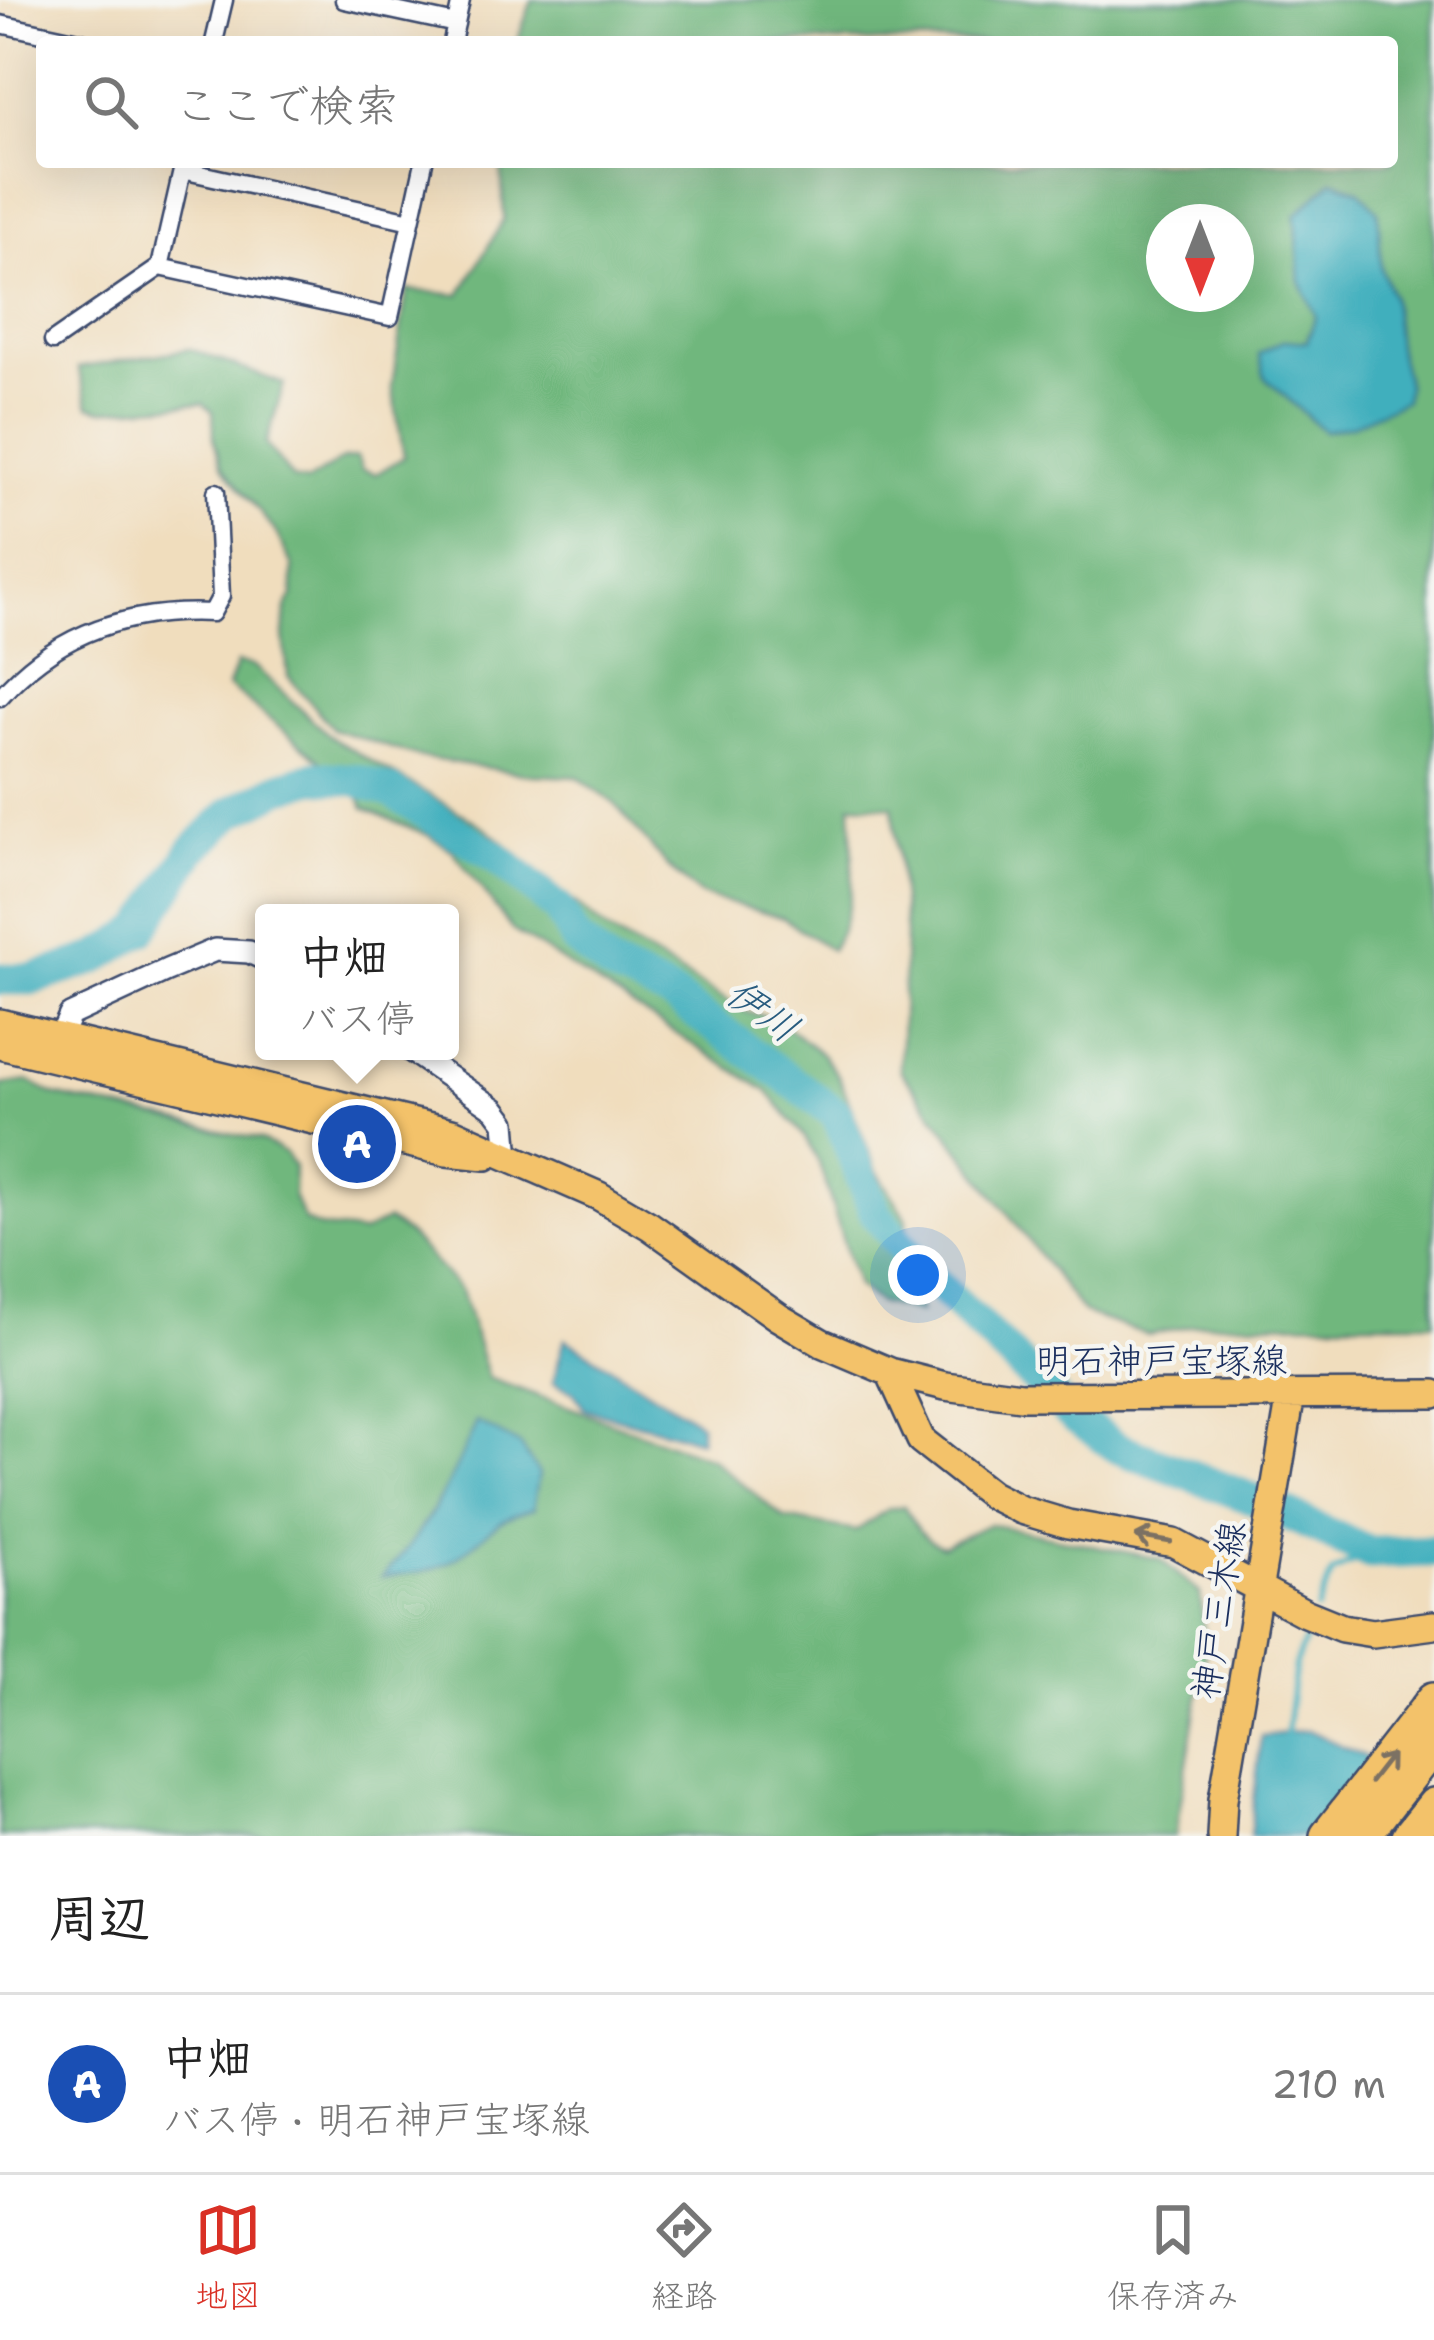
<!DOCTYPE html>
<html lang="ja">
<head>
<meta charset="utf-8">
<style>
	:root { --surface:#fff; --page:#f2f2f2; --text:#222; --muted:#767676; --line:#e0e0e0; --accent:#d93025 }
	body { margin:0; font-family:"Shantell Sans","Klee One",sans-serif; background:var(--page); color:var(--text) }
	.compass { position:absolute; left:1146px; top:204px; width:108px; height:108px; border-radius:50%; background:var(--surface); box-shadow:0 12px 48px #0002; rotate:180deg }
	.you { position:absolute; left:918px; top:1275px; width:42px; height:42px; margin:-30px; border:9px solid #fff; border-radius:50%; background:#1a73e8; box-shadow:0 0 0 18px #1a73e833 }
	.badge { display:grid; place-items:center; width:78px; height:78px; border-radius:50%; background:var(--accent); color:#fff; font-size:39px; font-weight:700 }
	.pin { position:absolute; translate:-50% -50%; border:6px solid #fff; box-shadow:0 3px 12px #0006 }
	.popup { position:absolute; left:255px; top:904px; width:204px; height:156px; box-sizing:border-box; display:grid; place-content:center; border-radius:12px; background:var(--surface); filter:drop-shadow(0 3px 9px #0005); font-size:39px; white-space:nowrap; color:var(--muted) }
	.popup b { font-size:45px; color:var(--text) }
	.popup::after { content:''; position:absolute; left:50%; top:100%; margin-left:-24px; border:24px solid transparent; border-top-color:var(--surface) }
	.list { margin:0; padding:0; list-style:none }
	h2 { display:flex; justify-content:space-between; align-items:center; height:156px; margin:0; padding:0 48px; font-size:51px }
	h2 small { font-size:39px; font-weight:400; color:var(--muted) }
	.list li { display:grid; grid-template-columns:78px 1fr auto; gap:36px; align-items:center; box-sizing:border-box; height:180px; padding:0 48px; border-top:3px solid var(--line) }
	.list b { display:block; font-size:45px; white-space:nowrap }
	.list p { margin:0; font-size:39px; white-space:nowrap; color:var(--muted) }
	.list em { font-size:39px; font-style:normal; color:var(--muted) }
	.icon { flex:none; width:66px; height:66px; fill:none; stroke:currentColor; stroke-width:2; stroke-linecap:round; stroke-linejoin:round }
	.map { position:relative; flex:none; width:1434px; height:1836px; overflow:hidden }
	.search { position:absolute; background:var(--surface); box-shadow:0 12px 48px #0002; left:36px; right:36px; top:36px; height:132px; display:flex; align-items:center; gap:30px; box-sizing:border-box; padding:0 42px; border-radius:12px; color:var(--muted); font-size:45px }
	.sheet { height:336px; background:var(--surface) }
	nav { display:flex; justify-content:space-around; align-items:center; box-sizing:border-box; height:168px; border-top:3px solid var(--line); background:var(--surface); font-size:33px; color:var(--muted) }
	nav a { display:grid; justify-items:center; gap:6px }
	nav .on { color:var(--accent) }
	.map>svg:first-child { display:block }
</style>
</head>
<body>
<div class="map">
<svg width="1434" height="1836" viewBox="0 0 1434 1836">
	<rect width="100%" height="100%" fill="#f6f6f2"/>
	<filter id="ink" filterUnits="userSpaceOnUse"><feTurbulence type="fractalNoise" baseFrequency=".00833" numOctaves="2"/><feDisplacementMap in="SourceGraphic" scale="24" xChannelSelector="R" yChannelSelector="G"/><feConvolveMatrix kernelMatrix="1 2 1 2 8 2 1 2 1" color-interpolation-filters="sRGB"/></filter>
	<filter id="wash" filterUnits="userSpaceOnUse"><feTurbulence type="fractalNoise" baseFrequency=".004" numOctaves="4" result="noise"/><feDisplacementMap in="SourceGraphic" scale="48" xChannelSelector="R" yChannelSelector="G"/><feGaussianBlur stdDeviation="2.7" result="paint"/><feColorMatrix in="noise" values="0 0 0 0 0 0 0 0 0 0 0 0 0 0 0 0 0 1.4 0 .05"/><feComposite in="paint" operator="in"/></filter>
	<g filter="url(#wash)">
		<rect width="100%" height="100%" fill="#f0ddbd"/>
		<path fill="#6fb77d" stroke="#45736e" stroke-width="3" fill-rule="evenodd" d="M532 0H1434V1322L1204 1323 1148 1335 1083 1313 900 1070 905 934 893 806 851 804C853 856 859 904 831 950L783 918 700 895 668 867 615 804 578 777 532 775 419 757 333 729 288 676 284 636 286 608 293 596V566L275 531 222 466 214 440 213 412 203 403 102 410 89 406 78 368 190 349 284 384 266 444 293 479 307 482 343 459 357 457 362 470 376 474 404 457 392 386 407 290 460 295 504 219 501 162H1392V42H517ZM1378 211 1381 269 1392 296 1397 347 1407 385 1324 431 1265 378 1284 340 1306 343 1316 316 1300 281 1296 215ZM1164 222H1236V294H1164Z
			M237 663 254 666 332 738 486 828 607 930 747 1012 775 1018 822 1054 839 1077 877 1171 907 1219 905 1260 920 1313 878 1303 857 1286 819 1163 805 1137 767 1091 512 930 453 851 430 836 364 808 357 790 228 686Z
			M28 1081 54 1095 261 1140 286 1154 294 1167 293 1196 305 1221 319 1227 362 1233 387 1220 411 1237 461 1291 488 1378 711 1458 784 1518 856 1531 888 1509 904 1506C915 1525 921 1539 943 1546L989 1524 1160 1559 1200 1593 1206 1650 1175 1836H0V1085ZM455 1473 533 1508 504 1516 383 1576 406 1553Z"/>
		<path fill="#40afbd" stroke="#2e6f8e" stroke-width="3" d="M1333 180 1359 190 1378 211 1381 269 1392 296 1397 347 1407 385 1405 400 1352 425 1324 431 1265 378 1259 354 1284 340 1307 342 1316 316 1300 281 1296 215Z
			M565 1338 700 1423V1440L585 1409 573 1392 553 1382Z
			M477 1422 520 1445 539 1474 533 1509C489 1520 488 1537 454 1559 432 1573 407 1574 382 1577 426 1533 452 1479 477 1422Z
			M1308 1730 1376 1762 1377 1836H1250L1261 1736Z"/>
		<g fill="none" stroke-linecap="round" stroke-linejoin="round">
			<path stroke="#40afbd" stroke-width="6" d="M1317 1610 1332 1573 1370 1553
				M1286 1736 1295 1664 1312 1622"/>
			<path stroke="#40afbd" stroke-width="33" d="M0 979H33L95 959 142 930 193 850 232 812 279 788 314 777 356 780 392 792 498 858 558 908 576 940 610 967 671 995 837 1114 876 1214 916 1264 1070 1414 1118 1448 1261 1502 1370 1553 1434 1551"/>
		</g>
	</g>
	<g filter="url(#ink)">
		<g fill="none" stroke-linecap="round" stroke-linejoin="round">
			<g stroke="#3b496c" stroke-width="21">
				<path id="minor" d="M344 0 456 24
					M0 24 84 42
					M214 42 224 0
					M452 42 461 0
					M182 170 411 221
					M160 267 390 317 424 162
					M53 341 160 267 184 162
					M0 697C56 633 128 609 212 613L221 596 216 492"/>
			</g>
			<g stroke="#3b496c" stroke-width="26">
				<path id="tertiary" d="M55 1048 70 1015 167 970 215 950 249 952 264 959
					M411 1051 495 1109 505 1122 508 1158"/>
			</g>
			<g stroke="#3b496c" stroke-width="32">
				<path id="primary" d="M0 1023 452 1132 599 1196 650 1226 778 1317 822 1343 890 1372 945 1386 1021 1396 1434 1394
					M0 1045 447 1152 486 1156
					M890 1372 921 1440 991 1495 1021 1510 1068 1524 1174 1543 1305 1613 1342 1628 1373 1633 1434 1625
					M1221 1836 1223 1799 1291 1395"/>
			</g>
			<g stroke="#3b496c" stroke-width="38">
				<path id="motorway" d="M1327 1836 1434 1699
					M1363 1836 1434 1745
					M1409 1836 1434 1805"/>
			</g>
			<use href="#minor" stroke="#fff" stroke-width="16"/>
			<use href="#tertiary" stroke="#fff" stroke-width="21"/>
			<use href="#primary" stroke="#f3c26a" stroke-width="27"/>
			<use href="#motorway" stroke="#f3c26a" stroke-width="33"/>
		</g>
		<defs><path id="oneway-shaft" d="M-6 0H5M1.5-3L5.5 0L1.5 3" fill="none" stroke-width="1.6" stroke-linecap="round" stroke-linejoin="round" transform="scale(3)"/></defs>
		<g stroke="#7c7163">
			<use href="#oneway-shaft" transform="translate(1153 1539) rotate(-170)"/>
			<use href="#oneway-shaft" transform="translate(1381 1768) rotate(-52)"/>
		</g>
	</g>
	<g text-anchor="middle" stroke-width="9" stroke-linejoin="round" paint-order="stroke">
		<g font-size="36" fill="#1b2f5e" stroke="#f6f6f2">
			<text x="1161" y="1373">明石神戸宝塚線</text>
			<text transform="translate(1218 1610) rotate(-81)" y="13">神戸三木線</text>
		</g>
		<g font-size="39" font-style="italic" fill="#285c7f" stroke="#f6f6f2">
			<text transform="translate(763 1010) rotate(36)" y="14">伊川</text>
		</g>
	</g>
</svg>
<svg class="compass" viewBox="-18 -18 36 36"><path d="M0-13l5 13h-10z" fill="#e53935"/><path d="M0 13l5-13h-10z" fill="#767676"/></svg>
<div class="you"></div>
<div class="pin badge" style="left:357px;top:1144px;background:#1a4fb4">A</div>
<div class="popup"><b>中畑</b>バス停</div>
<div class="search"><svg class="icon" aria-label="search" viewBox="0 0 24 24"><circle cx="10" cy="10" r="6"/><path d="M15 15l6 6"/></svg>ここで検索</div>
</div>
<section class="sheet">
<h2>周辺<small></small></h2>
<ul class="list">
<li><span class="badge" style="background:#1a4fb4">A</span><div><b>中畑</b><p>バス停 · 明石神戸宝塚線</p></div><em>210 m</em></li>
</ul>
</section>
<nav>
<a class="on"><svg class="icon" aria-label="map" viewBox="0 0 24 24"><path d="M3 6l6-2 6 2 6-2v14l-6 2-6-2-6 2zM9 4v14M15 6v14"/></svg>地図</a>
<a><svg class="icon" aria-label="directions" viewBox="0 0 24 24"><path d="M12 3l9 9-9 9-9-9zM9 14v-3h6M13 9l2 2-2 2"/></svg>経路</a>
<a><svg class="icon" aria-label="saved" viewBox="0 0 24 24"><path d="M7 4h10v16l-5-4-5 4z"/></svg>保存済み</a>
</nav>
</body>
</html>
